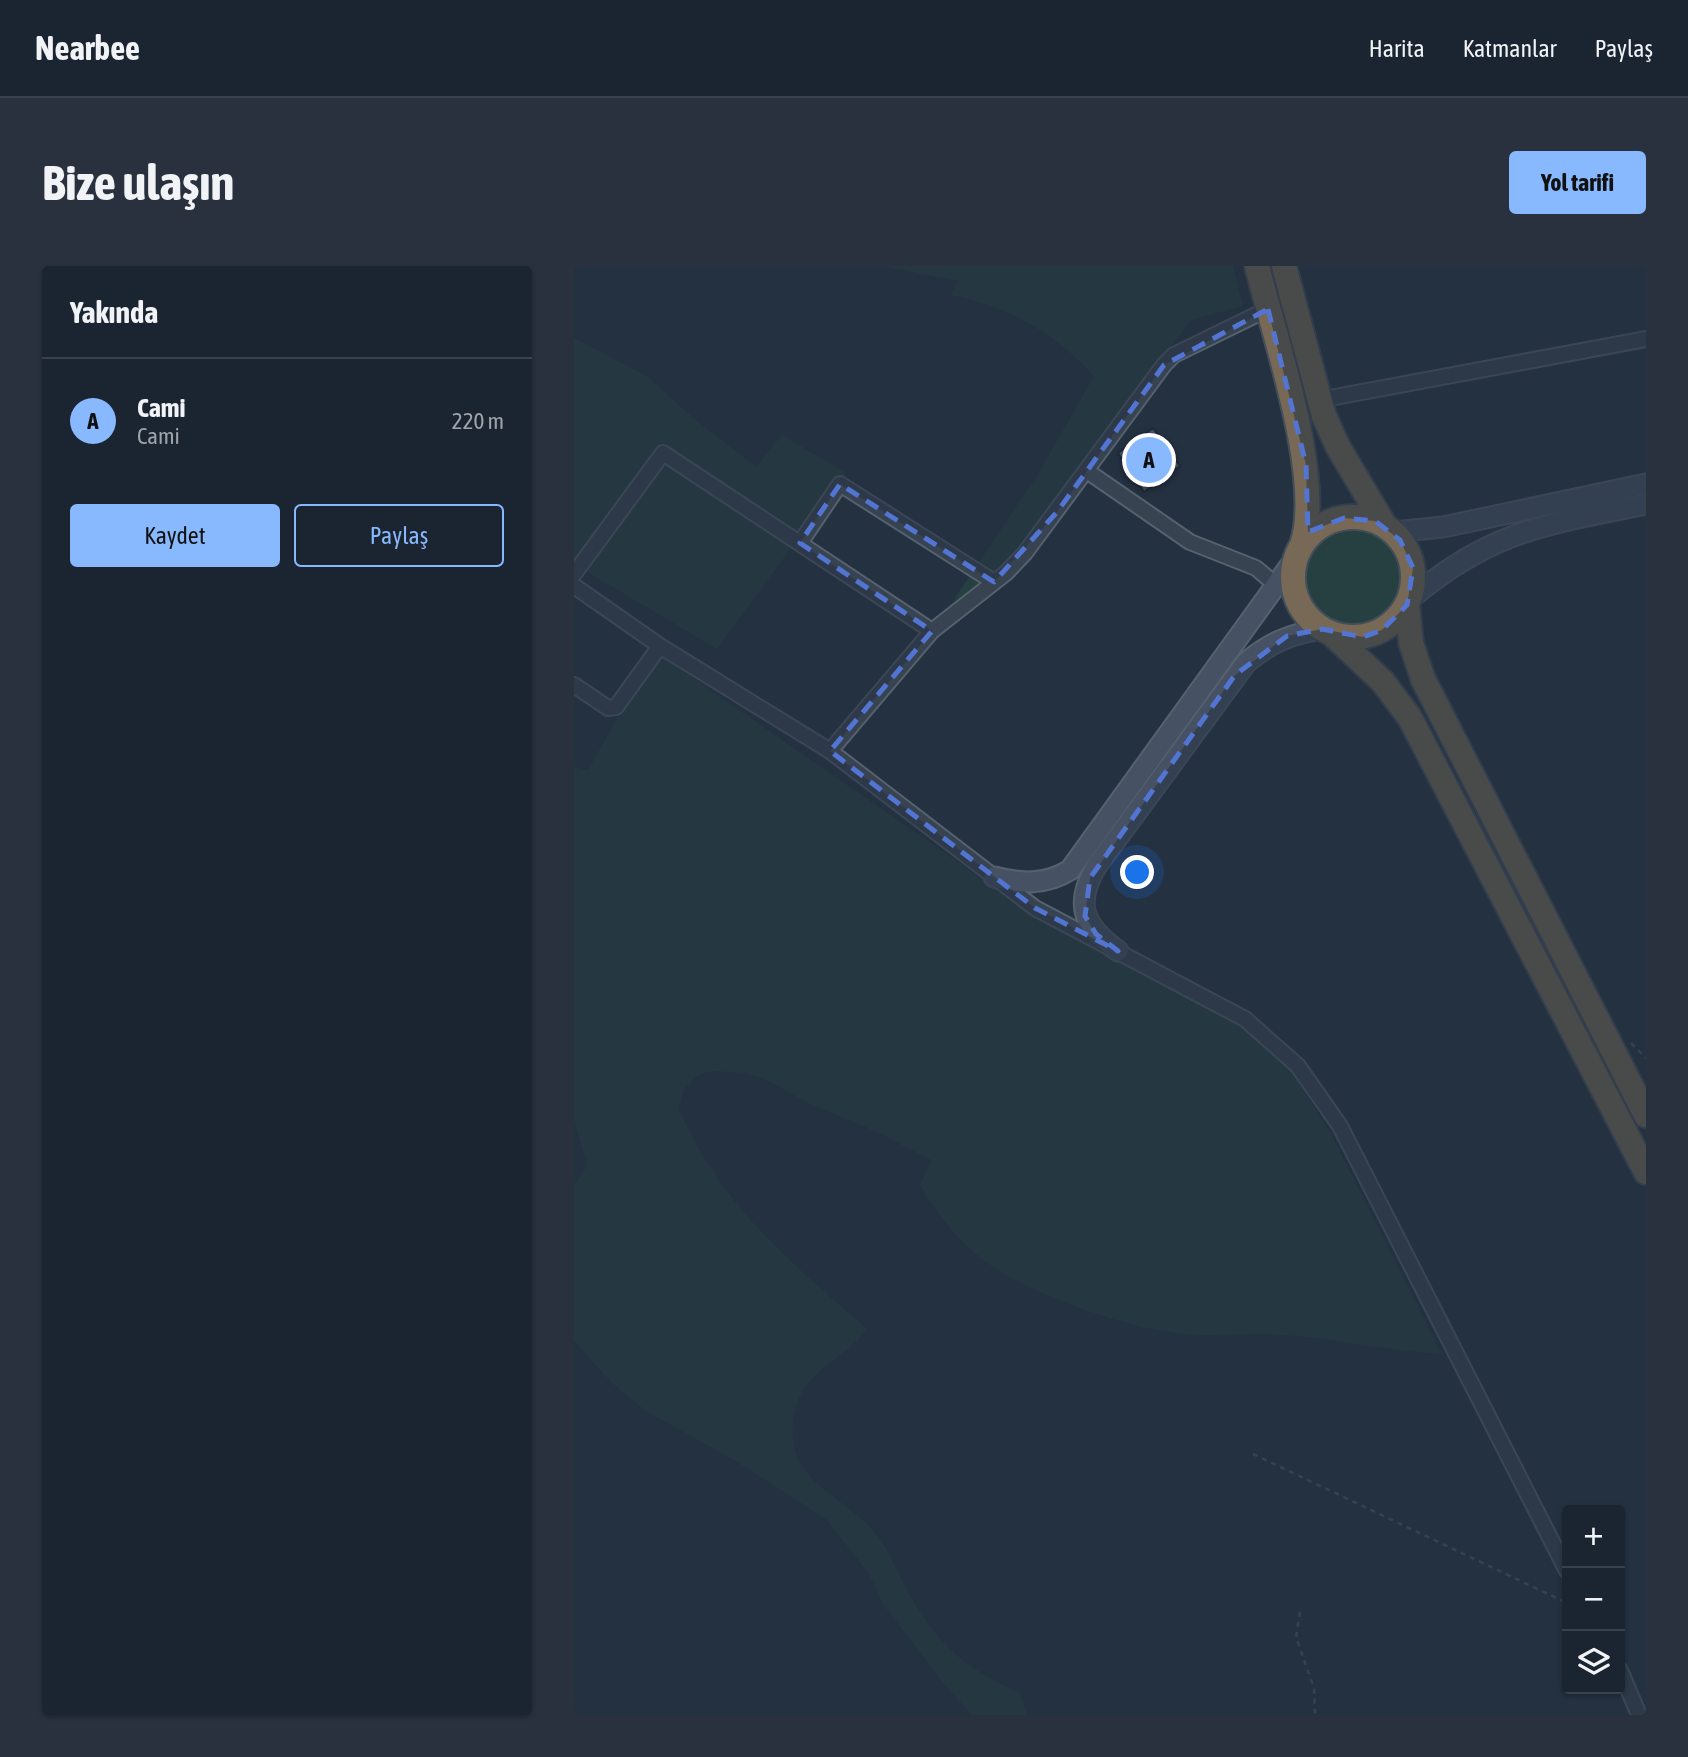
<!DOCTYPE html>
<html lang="tr">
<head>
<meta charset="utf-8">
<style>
	:root { --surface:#1b2531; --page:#28313d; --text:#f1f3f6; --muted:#a0a5ab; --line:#39424d; --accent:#88b8fd }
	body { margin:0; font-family:"Asap Condensed",sans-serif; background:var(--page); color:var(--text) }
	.controls { position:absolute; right:21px; bottom:21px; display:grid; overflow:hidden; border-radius:7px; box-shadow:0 2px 5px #0004 }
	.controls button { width:63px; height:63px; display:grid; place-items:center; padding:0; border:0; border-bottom:2px solid var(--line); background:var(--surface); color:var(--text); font:35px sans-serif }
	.you { position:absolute; left:564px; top:607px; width:24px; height:24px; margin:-18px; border:5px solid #fff; border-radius:50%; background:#1a73e8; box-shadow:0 0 0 10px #1a73e833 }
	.badge { display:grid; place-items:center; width:46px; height:46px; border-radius:50%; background:var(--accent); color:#111; font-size:23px; font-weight:700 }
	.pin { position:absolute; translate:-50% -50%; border:4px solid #fff; box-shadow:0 2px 7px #0006 }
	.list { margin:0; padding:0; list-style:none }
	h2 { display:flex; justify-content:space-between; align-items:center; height:91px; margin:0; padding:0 28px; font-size:30px }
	h2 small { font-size:23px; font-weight:400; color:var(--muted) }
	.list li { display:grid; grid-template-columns:46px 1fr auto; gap:21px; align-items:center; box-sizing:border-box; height:126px; padding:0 28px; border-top:2px solid var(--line) }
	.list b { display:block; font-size:26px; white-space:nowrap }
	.list p { margin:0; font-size:23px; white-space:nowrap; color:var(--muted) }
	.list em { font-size:23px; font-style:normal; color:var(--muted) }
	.actions { display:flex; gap:14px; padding:21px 28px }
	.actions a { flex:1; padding:16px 0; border:2px solid var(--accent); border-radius:7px; text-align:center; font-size:24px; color:var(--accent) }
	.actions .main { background:var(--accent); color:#111 }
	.icon { flex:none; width:38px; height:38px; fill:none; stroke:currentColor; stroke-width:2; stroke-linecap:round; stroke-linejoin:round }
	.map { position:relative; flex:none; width:1072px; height:1449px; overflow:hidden; border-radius:7px }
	header { display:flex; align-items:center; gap:42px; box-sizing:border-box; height:98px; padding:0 35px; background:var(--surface); border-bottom:2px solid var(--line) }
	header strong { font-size:33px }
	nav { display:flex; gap:38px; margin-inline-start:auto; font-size:24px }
	.intro { display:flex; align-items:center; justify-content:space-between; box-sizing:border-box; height:168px; padding:0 42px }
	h1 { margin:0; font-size:49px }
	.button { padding:18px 32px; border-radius:7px; background:var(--accent); color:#111; font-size:24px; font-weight:700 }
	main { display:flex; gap:42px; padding:0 42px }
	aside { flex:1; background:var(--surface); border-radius:7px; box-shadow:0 2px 5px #0004 }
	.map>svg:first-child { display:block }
</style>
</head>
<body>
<header>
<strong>Nearbee</strong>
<nav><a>Harita</a><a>Katmanlar</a><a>Paylaş</a></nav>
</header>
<div class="intro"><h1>Bize ulaşın</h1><a class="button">Yol tarifi</a></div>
<main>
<aside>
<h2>Yakında<small></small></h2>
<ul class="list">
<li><span class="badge">A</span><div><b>Cami</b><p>Cami</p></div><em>220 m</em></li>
</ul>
<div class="actions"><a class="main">Kaydet</a><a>Paylaş</a></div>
</aside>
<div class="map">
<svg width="1072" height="1449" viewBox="0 0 1072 1449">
	<rect width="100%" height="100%" fill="#243141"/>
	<path fill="#264042" d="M309 0H659L669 40 617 54 534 165 452 285 395 328 379 335 464 208 520 110C481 67 434 40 377 29L384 15Z
		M0 72 74 111 118 151 182 201 208 169 272 207 143 383 0 298Z
		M730 311a49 49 0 1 1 98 0a49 49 0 1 1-98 0Z
		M81 386 439 634 661 753 713 798 758 870 868 1088C814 1085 763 1073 710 1069 676 1066 643 1071 609 1068 553 1062 462 1031 415 998 386 978 364 949 346 919L357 894 303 866 232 836 195 815 171 807 138 805 124 809 109 824 105 843C147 940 216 995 293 1063 267 1098 226 1103 219 1155 212 1217 270 1228 303 1269 315 1285 322 1303 331 1321 361 1376 388 1401 446 1427L453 1449H398L369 1417 309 1338 295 1308 253 1254 162 1195 72 1145 39 1118 0 1075V919L13 900 0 852V501L14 504Z"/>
	<path fill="#455466" stroke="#1f2a38" stroke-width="2" d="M579 162 606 200 570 226 544 187Z"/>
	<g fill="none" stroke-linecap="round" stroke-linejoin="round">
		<g stroke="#56616e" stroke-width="18">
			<path id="street" d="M745 134 1072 73
				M513 205 616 276 682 302 703 320
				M226 277 266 218 420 316
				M0 308 89 187 358 365
				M0 320 86 380 256 485 461 642 671 753 724 800 766 860 993 1305
				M0 419 34 442 42 441 86 380
				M256 485 358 365 432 307 451 287 590 99 600 89 694 43
				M1046 1404 1065 1449"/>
		</g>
		<g stroke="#56616e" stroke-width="23">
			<path id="secondary" d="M819 266 869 261 1072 218
				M836 333C918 264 971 259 1072 238
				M420 611C447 618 472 619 496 604L723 290
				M544 685C511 661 499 640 522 601L672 397C696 376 718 368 748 363"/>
		</g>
		<g stroke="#434e5b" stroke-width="28">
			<path id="highway" d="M683 0C700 70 750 213 728 279
				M710 0 750 150 764 181 811 260
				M719 311a60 60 0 1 1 120 0a60 60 0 1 1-120 0Z
				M833 339 837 377 849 413 1072 849
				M758 368 809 416 836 452 1072 906"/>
		</g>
		<path stroke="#445d5f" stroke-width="2.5" stroke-dasharray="5 5" stroke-linecap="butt" d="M1057 777 1072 792
			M679 1188 993 1337
			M726 1346 722 1371 740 1422 741 1449"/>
		<use href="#street" stroke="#384351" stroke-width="14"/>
		<use href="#secondary" stroke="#465264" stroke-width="19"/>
		<use href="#highway" stroke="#776955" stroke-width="24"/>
	</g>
	<path d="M0 0H1072V1449H0ZM694 43 732 199 734 266 770 252 801 255 826 274 839 302 833 339 808 364 789 371 748 363 713 370 661 409 516 612 511 650 522 668 544 685 461 642 256 485 358 365 226 277 266 218 420 316 483 246 590 99Z" fill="#243141" fill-opacity=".55" fill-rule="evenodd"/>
	<path fill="none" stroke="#5275d3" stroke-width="5" stroke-dasharray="14 9" stroke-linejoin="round" d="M694 43 732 199 734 266 770 252 801 255 826 274 839 302 833 339 808 364 789 371 748 363 713 370 661 409 516 612 511 650 522 668 544 685 461 642 256 485 358 365 226 277 266 218 420 316 483 246 590 99Z"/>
</svg>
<div class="controls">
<button>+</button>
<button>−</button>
<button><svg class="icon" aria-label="layers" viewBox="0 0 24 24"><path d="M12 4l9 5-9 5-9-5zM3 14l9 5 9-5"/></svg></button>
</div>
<div class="you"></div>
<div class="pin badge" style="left:575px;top:194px">A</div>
</div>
</main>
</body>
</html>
